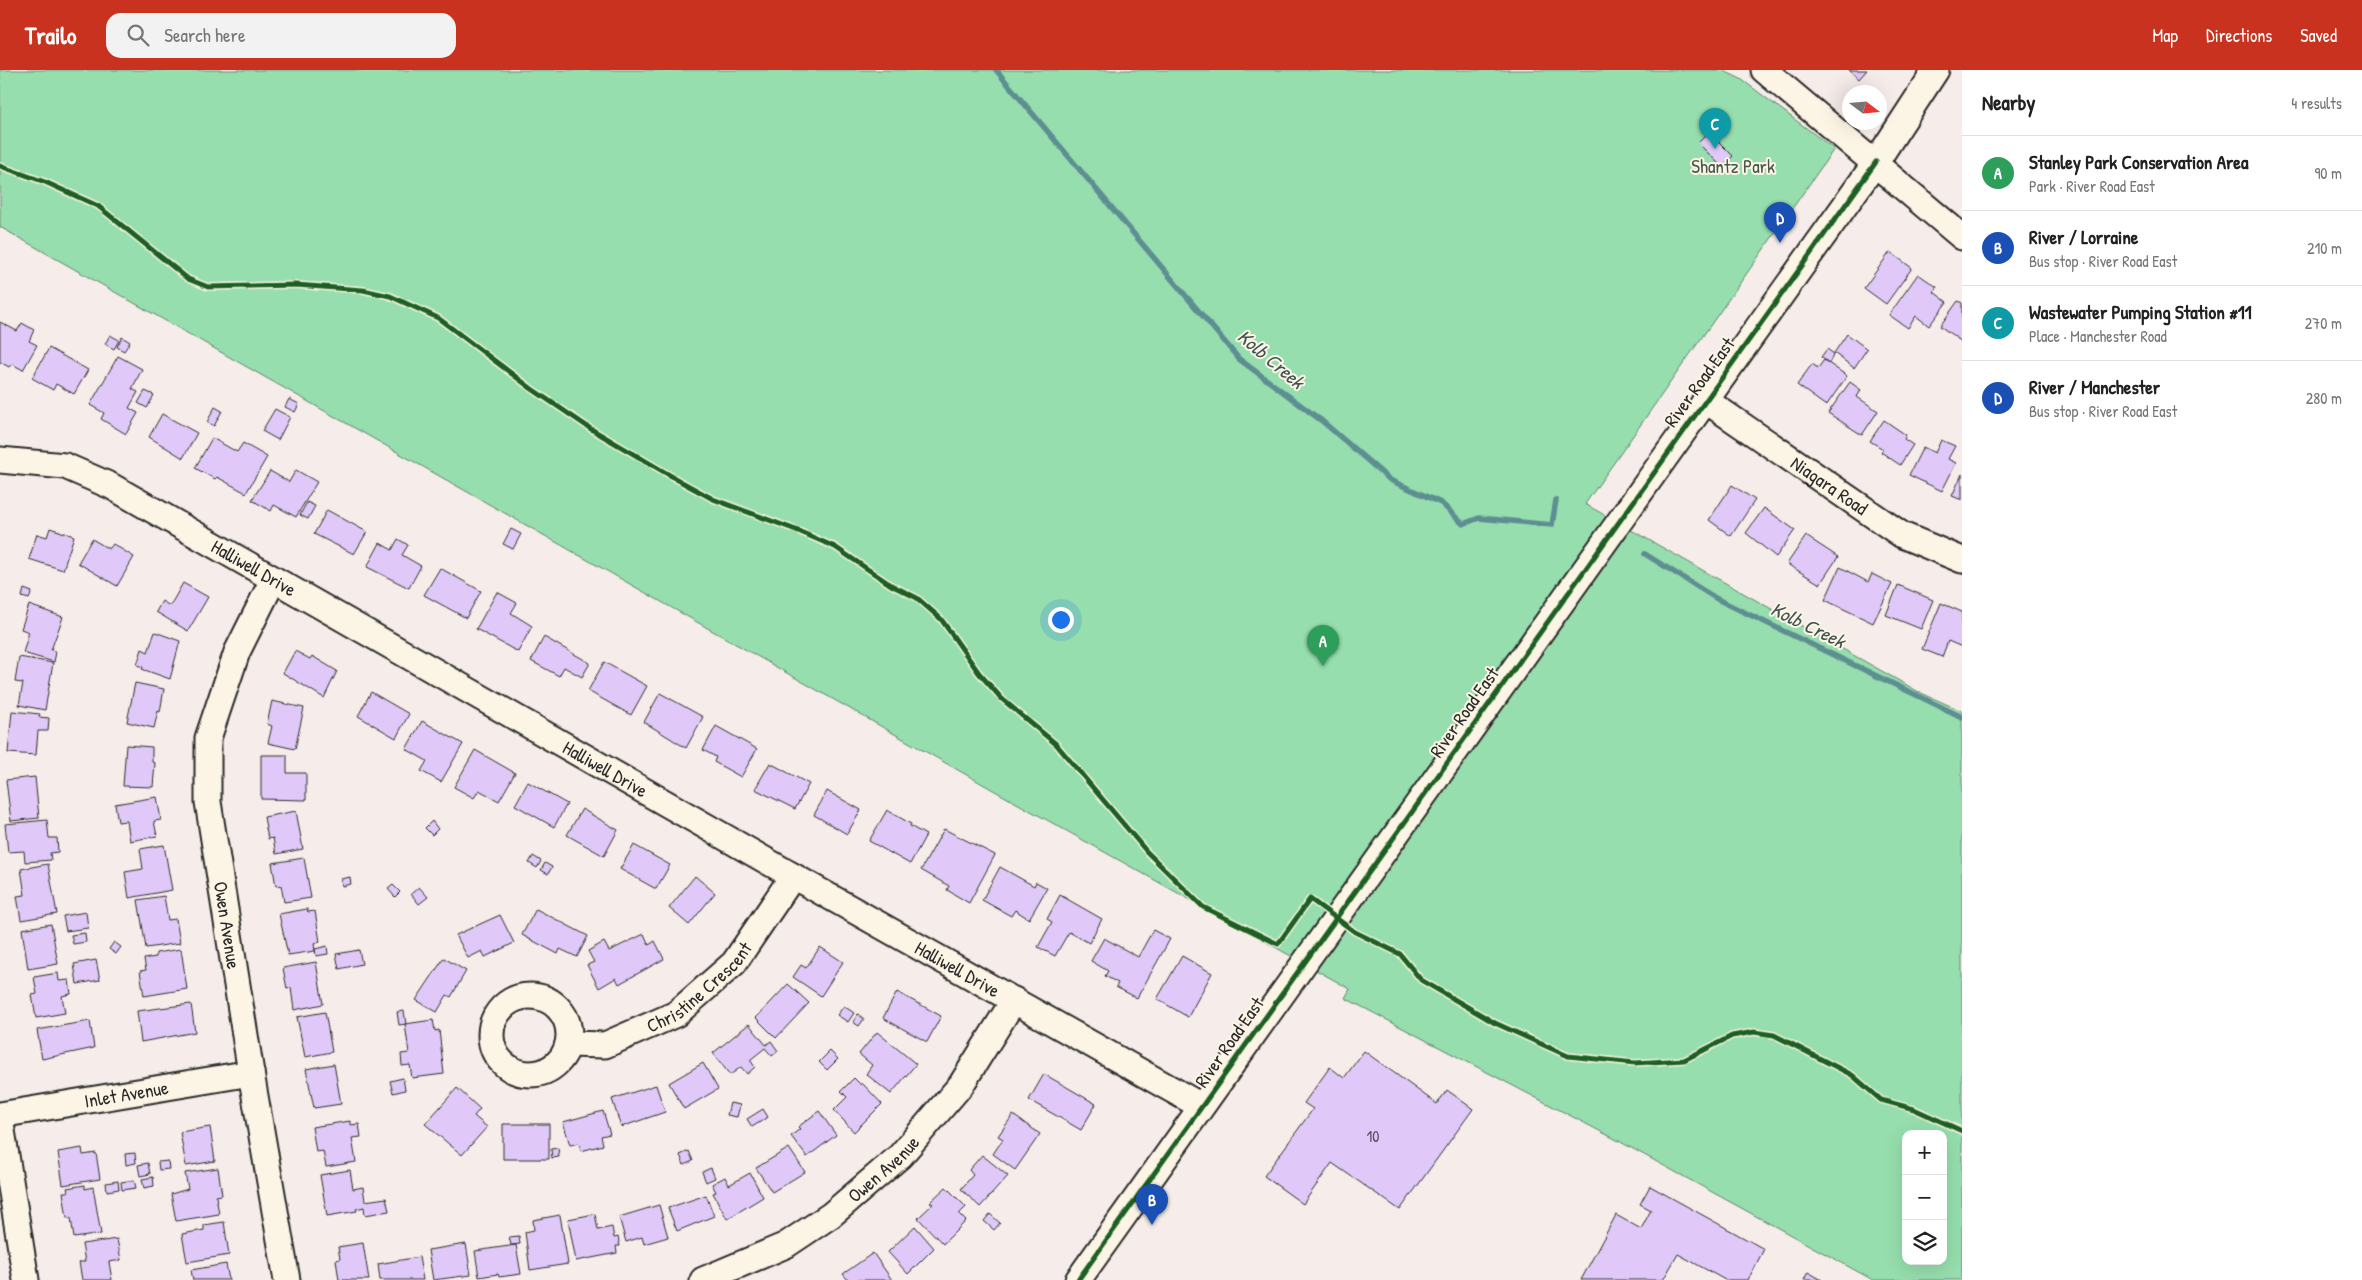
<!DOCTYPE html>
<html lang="en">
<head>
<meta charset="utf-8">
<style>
	:root { --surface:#fff; --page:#f2f2f2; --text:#222; --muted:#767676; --line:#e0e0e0; --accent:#c8321e }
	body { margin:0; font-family:"Patrick Hand",sans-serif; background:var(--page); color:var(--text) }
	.controls { position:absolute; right:15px; bottom:15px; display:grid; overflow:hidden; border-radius:10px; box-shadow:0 5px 20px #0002 }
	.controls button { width:45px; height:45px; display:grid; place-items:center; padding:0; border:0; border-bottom:1px solid var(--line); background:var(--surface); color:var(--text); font:25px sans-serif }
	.compass { position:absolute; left:1842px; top:15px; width:45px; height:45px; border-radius:50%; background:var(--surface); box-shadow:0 5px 20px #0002; rotate:106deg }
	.you { position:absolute; left:1060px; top:549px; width:18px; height:18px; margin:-12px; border:4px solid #fff; border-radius:50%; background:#1a73e8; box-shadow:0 0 0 8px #1a73e833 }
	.badge { display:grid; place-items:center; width:32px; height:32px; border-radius:50%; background:var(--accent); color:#fff; font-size:16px; font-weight:700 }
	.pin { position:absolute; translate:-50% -41px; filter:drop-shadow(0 1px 2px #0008) }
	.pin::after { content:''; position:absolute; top:26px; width:18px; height:15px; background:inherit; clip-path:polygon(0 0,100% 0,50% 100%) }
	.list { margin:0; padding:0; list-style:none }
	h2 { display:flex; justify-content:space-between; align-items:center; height:65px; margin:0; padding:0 20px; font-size:21px }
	h2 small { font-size:16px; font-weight:400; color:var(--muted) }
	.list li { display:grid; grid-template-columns:32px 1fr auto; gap:15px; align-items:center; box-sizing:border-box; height:75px; padding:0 20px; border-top:1px solid var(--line) }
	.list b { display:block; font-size:19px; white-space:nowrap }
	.list p { margin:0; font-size:16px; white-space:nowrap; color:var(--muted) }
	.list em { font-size:16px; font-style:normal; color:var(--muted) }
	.icon { flex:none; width:28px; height:28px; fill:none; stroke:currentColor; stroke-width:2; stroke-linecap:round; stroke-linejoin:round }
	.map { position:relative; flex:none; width:1962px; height:1210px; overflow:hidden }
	header { display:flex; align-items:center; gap:30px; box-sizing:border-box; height:70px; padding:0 25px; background:var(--accent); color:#fff }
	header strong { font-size:24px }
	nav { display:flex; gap:28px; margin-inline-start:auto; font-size:18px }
	.search { width:350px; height:45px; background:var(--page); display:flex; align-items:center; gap:12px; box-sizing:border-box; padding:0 18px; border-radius:15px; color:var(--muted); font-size:19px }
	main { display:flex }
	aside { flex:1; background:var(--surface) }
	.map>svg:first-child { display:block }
</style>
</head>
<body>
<header>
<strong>Trailo</strong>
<div class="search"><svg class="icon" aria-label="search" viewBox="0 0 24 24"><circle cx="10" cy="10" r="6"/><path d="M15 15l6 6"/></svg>Search here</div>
<nav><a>Map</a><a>Directions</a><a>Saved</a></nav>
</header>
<main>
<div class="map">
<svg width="1962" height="1210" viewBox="0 0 1962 1210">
	<rect width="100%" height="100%" fill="#f6ece9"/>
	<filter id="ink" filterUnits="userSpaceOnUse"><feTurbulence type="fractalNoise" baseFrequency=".02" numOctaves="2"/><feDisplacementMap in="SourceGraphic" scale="10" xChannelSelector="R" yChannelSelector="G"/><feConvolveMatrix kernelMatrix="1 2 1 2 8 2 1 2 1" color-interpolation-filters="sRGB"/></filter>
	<g filter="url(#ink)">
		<path fill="#96dead" stroke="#60846c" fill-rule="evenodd" d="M0 0H1722L1741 9 1834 79 1585 434 1919 622 1962 641V1210H1873L1615 1069 1345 928 1350 919 995 721 0 157ZM1906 1064H1943V1191H1906Z"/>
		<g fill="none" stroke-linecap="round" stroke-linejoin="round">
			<path stroke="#5d8e92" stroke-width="5.5" d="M996 0 1239 289 1322 351 1390 410 1441 433 1463 454 1479 448 1552 455 1556 430
				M1645 484 1717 529 1962 647"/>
		</g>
		<path fill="#e0c9f9" stroke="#2b2b2b" d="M1849 0H1867L1859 9Z
			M1709 62 1733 86 1722 97 1698 73Z
			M1890 182 1912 198 1886 234 1864 218Z
			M1918 204 1937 217 1934 222 1947 232 1929 256 1916 246 1908 258 1889 245Z
			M1958 231 1962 233V272L1940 256Z
			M0 252 17 261 22 253 34 260 29 271 37 275 23 300 12 294 9 297 0 292Z
			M1847 264 1867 279 1854 298 1834 283Z
			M110 265 119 270 114 279 105 274Z
			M122 267 130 272 124 281 117 277Z
			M49 278 88 300 74 324 56 314 53 320 32 308Z
			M1827 279 1834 284 1829 293 1821 287Z
			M118 286 142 299 132 319 138 322 129 338 138 343 126 364 101 349 104 343 90 335Z
			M1824 290 1847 306 1826 336 1797 315 1812 294 1818 298Z
			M1850 312 1861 320 1857 327 1878 341 1862 365 1828 343Z
			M145 321 154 325 147 338 138 333Z
			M289 329 299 334 295 342 285 337Z
			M215 337 222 341 214 356 207 352Z
			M275 339 290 347 278 370 262 361Z
			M162 344 197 363 183 388 149 367Z
			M1884 350 1906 365 1904 369 1913 375 1900 395 1881 382 1883 379 1870 371Z
			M212 368 237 382 243 373 267 387 246 423 217 407 215 409 195 398Z
			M1941 370 1955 376 1948 389 1956 393 1942 421 1909 405 1923 377 1935 383Z
			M296 400 317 412 296 447 274 435 271 441 252 430 270 401 289 412Z
			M1962 404V430L1952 426Z
			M1732 415 1755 430 1731 466 1709 450Z
			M307 432 315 436 308 449 300 445Z
			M1764 438 1795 460 1776 487 1746 463Z
			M327 440 367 462 354 484 314 464Z
			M50 458 74 466 63 500 29 489 37 464 47 467Z
			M511 459 521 464 513 479 503 474Z
			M1806 466 1838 487 1820 514 1787 494Z
			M92 469 109 479 113 474 134 487 117 516 78 493Z
			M398 469 408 475 402 485 421 496 409 518 367 497 380 473 392 480Z
			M1840 497 1868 512 1872 504 1892 514 1873 553 1825 530Z
			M440 498 481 521 466 548 424 525Z
			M183 513 208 527 188 561 156 542 162 531 170 536Z
			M1898 515 1933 530 1921 559 1886 545Z
			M24 519 32 522 29 529 22 527Z
			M497 522 517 533 511 543 532 556 518 582 476 559Z
			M1941 533 1962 542V577L1948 571 1942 587 1922 579Z
			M29 535 63 547 51 580 56 582 54 592 23 583 29 562 21 559Z
			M155 562 180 571 170 609 142 599 143 597 137 595 142 579 148 582Z
			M544 567 590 593 582 607 564 597 559 606 531 591Z
			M295 581 310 589 312 586 337 601 324 628 283 603Z
			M19 587 53 593 45 640 19 635 23 613 15 612Z
			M604 592 647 616 631 645 588 621Z
			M135 613 164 619 160 642 158 641 154 658 127 652Z
			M371 622 409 644 396 668 358 646Z
			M660 623 703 647 686 678 644 652Z
			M272 631 304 638 295 679 268 673 272 656 267 654Z
			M12 641 40 644 39 647 49 648 48 661H38L36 685 8 683Z
			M422 651 463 674 441 712 421 701 427 691 406 679Z
			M716 656 757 679 741 707 714 692 716 687 703 680Z
			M126 675 152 677V692L155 693 153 717 123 716Z
			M475 680 515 703 499 731 479 720 474 728 454 717Z
			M261 685H287V703H306V730L261 729Z
			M770 693 809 714 795 739 755 719Z
			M35 707 39 748 11 751 6 710Z
			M528 712 567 734 554 757 515 735Z
			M827 721 861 740 847 764 814 745Z
			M157 727 161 750 154 751 157 766 130 771 127 751 118 752 115 734Z
			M582 739 618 760 604 786 567 765Z
			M887 740 911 754 910 756 926 765 910 794 869 771Z
			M296 741 303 779 276 784 273 768 268 769 264 747Z
			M47 750 49 768H57L58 782 50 783 51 790 25 792 24 781 8 782 5 754Z
			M432 751 438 759 432 765 425 758Z
			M944 759 995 785 969 833 947 820 949 816 921 800Z
			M164 775 172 820 129 828 125 802 143 799 140 779Z
			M634 775 670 795 656 819 620 799Z
			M533 786 541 791 537 798 529 793Z
			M304 788 311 828 284 832 281 815 276 816 272 793Z
			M545 793 552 797 548 804 541 800Z
			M48 794 57 844 21 850 17 826 25 825 21 799Z
			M1000 797 1034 816 1036 812 1047 818 1029 849 1015 840 1011 846 982 830Z
			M695 806 715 823 689 855 669 838Z
			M350 807 351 814 342 816 341 809Z
			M393 815 400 822 395 827 388 819Z
			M419 817 428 827 419 834 411 824Z
			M1060 825 1102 849 1089 873 1069 862 1055 886 1038 877 1052 852 1047 849Z
			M164 826 168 850 176 849 180 873 146 878 138 830Z
			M307 839 308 842 315 841 320 872 314 874 315 881 288 885 279 844Z
			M536 839 588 866 577 887 560 879 558 884 522 865Z
			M86 842 88 858 66 861 63 846Z
			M500 845 514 873 485 887 482 881 468 888 456 865Z
			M51 854 58 894 28 899 22 859Z
			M1153 860 1170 869 1137 928 1116 917 1118 913 1105 906 1108 901 1091 891 1104 868 1138 887Z
			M85 863 86 872 73 874 71 865Z
			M644 864 649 875 655 871 664 889 619 914 616 908 599 918 587 895 594 892 588 881 604 872 609 881Z
			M114 872 121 877 116 884 109 879Z
			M327 876 328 884 316 886 315 879Z
			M820 877 843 892 821 926 793 907 801 895 806 898Z
			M181 879 187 919 144 926 140 901 146 900 144 889 156 887V883Z
			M359 880 362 894 339 899 336 884Z
			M1182 886 1212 903 1188 947 1157 929Z
			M444 888 466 901 451 927 447 925 437 942 416 930Z
			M96 890 100 910 77 914 74 894Z
			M316 892 323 934 294 940 291 918 287 919 283 898Z
			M58 903 59 911 69 910 71 924 62 926 65 943 36 948 32 925 37 924 34 907Z
			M788 914 809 933 776 968 756 948Z
			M897 922 941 946 927 972 883 948Z
			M191 934 195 962 141 972 137 941Z
			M844 936 854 943 848 952 837 945Z
			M404 941 406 954 399 955 397 942Z
			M325 942 332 982 305 987 297 947Z
			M858 944 864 949 859 956 853 952Z
			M433 950 435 961 439 960 444 1004 412 1008 410 995 402 996 401 984 409 983 405 954Z
			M90 951 94 978 42 989 37 960Z
			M749 954 766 975 771 971 778 981 772 986 765 978 750 990 755 997 747 1004 741 997 730 1005 713 983Z
			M877 962 916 994 891 1024 866 1004 872 995 859 984Z
			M830 981 838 989 827 1000 819 992Z
			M1364 981 1437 1034 1447 1020 1473 1039 1400 1140 1332 1093 1303 1134 1264 1106 1313 1039 1304 1033 1330 997 1344 1008Z
			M703 993 718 1019 684 1039 669 1013Z
			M334 994 341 1034 314 1038 306 999Z
			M1044 1004 1096 1034 1081 1060 1029 1030Z
			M403 1008 405 1020 393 1023 390 1011Z
			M854 1008 861 1015 862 1013 882 1034 854 1062 834 1040 847 1027 841 1021Z
			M656 1015 665 1042 621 1057 612 1029Z
			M457 1018 480 1039 474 1046 487 1057 462 1085 425 1054Z
			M730 1033 740 1035 737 1047 727 1045Z
			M763 1039 768 1047 752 1057 747 1049Z
			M603 1041 610 1064 601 1066 603 1075 581 1081 579 1073 570 1075 563 1052Z
			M819 1041 836 1065 807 1087 791 1066 800 1059 798 1057Z
			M1013 1045 1040 1064 1015 1100 993 1084 1003 1069 998 1066Z
			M350 1051V1055L359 1054 361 1067 352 1068 356 1092 326 1097 323 1081 316 1082 312 1057Z
			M503 1054H549V1089H503Z
			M210 1057 215 1091 186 1096 180 1062Z
			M82 1078 83 1085 96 1083 100 1109 63 1115 58 1082Z
			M558 1078 559 1087 552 1088 551 1079Z
			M789 1078 805 1102 772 1122 756 1098Z
			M689 1081 693 1091 684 1095 680 1085Z
			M135 1083 136 1093 126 1095 125 1084Z
			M982 1085 1008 1106 980 1137 961 1119 973 1105 969 1100Z
			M168 1091 169 1099 159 1100 158 1092Z
			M148 1093 150 1104 140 1106 138 1095Z
			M218 1098 222 1125 216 1126 219 1144 176 1151 171 1124 188 1119 185 1103Z
			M711 1098 715 1108 706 1112 702 1102Z
			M350 1100 353 1119 363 1117 365 1131 386 1128 389 1141 365 1145 364 1137 356 1139 357 1141 327 1146 320 1105Z
			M750 1103 763 1127 727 1149 713 1123 716 1122 712 1114 725 1107 729 1115Z
			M153 1107 154 1116 144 1118 142 1109Z
			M134 1110 136 1118 122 1120 121 1112Z
			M118 1111 119 1119 107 1121 106 1113Z
			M85 1115V1119L93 1117 101 1164 74 1168 71 1148H67L63 1122H68L67 1118Z
			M1650 1116 1764 1179 1748 1210H1725L1678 1184 1663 1210H1581L1616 1145 1641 1159 1651 1140 1640 1134Z
			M946 1117 966 1137 959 1144 966 1151 943 1174 918 1148 933 1134 930 1132Z
			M706 1125 714 1146 677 1161 668 1138Z
			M659 1135 668 1167 644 1174 642 1167 626 1172 619 1147Z
			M595 1144 598 1160 612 1157 614 1168 618 1167 620 1176H616L617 1183 576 1191 568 1149Z
			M990 1144 1000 1153 994 1160 984 1151Z
			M560 1145 568 1194 530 1200 525 1162 534 1160 533 1150Z
			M224 1152 229 1185 187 1192 182 1164 204 1160V1155Z
			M915 1156 934 1178 908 1204 888 1182Z
			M519 1166 520 1174 511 1175 509 1167Z
			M117 1169 121 1190 109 1192 112 1210H82L79 1192H85L82 1174Z
			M363 1173 369 1210H339L336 1190 340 1189 338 1177Z
			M466 1174 471 1205 433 1210 428 1180Z
			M516 1175 521 1204 499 1207 498 1204 479 1207 475 1181Z
			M873 1183 892 1210H848L843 1204Z
			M419 1187 423 1210H380L378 1194Z
			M226 1194 229 1210H193L191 1200Z
			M1808 1202 1822 1210H1804Z"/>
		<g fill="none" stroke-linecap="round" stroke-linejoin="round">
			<g stroke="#2b2b2b" stroke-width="29">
				<g id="minor">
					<path d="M1764 0 1962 167"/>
					<path id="s1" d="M1705 330 1902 465 1962 490"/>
					<path id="s2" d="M0 390 65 396 111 416 793 806 1201 1036"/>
					<path id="s3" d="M273 510 237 582 208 668V732L251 1003 287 1210"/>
					<circle cx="530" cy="965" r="39"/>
					<path id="s4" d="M568 974 605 975 676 944 734 893 793 806"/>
					<path id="s5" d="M0 1045 251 1003"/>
					<path d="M0 1048 26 1210"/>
					<path id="s6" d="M703 1210 786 1175 831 1145 900 1086 961 1015 1014 930"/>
					<path d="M1078 1210 1876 92 1936 0"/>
				</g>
			</g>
			<use href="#minor" stroke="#fcf5e5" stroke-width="25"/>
			<g stroke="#fcf5e5" stroke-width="8">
				<path id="cycleway" d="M0 96 45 112 98 136 188 209 208 217 296 215 363 220 390 226 438 248 532 319 591 359 678 410 713 429 796 460 835 477 891 515 917 528 941 549 979 603 1002 629 1056 674 1147 782 1203 837 1278 874 1310 829 1355 862 1400 884 1421 910 1495 953 1568 986 1635 993 1684 990 1732 966 1754 962 1774 965 1852 1005 1881 1030 1914 1039 1962 1061
					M1078 1210 1876 92"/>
			</g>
			<use href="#cycleway" stroke="#1b5e20" stroke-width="5"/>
		</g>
	</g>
	<g text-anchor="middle" stroke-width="4" stroke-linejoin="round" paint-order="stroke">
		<g font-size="16" fill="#58525e">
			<text x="1373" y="1072">10</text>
		</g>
		<g font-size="19" fill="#46584c" stroke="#fcf5e5">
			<text x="1733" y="103">Shantz Park</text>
		</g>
		<g font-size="19" fill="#2b2b2b" stroke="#fcf5e5">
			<text transform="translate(1699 312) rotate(-54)" y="7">River Road East</text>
			<text dy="7" stroke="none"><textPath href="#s1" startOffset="151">Niagara Road</textPath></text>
			<text dy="7" stroke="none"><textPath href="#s2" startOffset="280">Halliwell Drive</textPath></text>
			<text transform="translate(1464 642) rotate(-55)" y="7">River Road East</text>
			<text dy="7" stroke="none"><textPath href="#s2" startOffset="685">Halliwell Drive</textPath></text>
			<text dy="7" stroke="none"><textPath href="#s3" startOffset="360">Owen Avenue</textPath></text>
			<text dy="7" stroke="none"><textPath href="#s2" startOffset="1090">Halliwell Drive</textPath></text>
			<text dy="7" stroke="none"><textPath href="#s4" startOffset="149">Christine Crescent</textPath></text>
			<text transform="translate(1229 972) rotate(-55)" y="7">River Road East</text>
			<text dy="7" stroke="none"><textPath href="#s5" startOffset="128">Inlet Avenue</textPath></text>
			<text dy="7" stroke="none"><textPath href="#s6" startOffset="214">Owen Avenue</textPath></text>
		</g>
		<g font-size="20" font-style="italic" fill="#405456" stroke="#fcf5e5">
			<text transform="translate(1271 289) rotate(40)" y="7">Kolb Creek</text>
			<text transform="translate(1808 555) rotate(26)" y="7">Kolb Creek</text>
		</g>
	</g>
</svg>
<div class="controls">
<button>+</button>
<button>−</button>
<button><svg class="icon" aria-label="layers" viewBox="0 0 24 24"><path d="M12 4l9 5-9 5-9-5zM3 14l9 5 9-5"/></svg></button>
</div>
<svg class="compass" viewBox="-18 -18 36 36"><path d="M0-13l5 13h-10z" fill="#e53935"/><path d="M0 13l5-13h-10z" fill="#767676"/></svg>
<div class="you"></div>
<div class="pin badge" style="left:1323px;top:596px;background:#2e9e5b">A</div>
<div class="pin badge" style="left:1152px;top:1155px;background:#1a4fb4">B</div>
<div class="pin badge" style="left:1715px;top:79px;background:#0f9aa8">C</div>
<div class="pin badge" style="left:1780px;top:173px;background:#1a4fb4">D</div>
</div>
<aside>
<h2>Nearby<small>4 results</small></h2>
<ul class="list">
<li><span class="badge" style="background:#2e9e5b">A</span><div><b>Stanley Park Conservation Area</b><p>Park · River Road East</p></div><em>90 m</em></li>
<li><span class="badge" style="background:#1a4fb4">B</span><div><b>River / Lorraine</b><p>Bus stop · River Road East</p></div><em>210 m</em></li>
<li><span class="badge" style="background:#0f9aa8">C</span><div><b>Wastewater Pumping Station #11</b><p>Place · Manchester Road</p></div><em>270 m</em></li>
<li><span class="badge" style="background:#1a4fb4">D</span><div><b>River / Manchester</b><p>Bus stop · River Road East</p></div><em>280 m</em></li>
</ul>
</aside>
</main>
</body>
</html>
